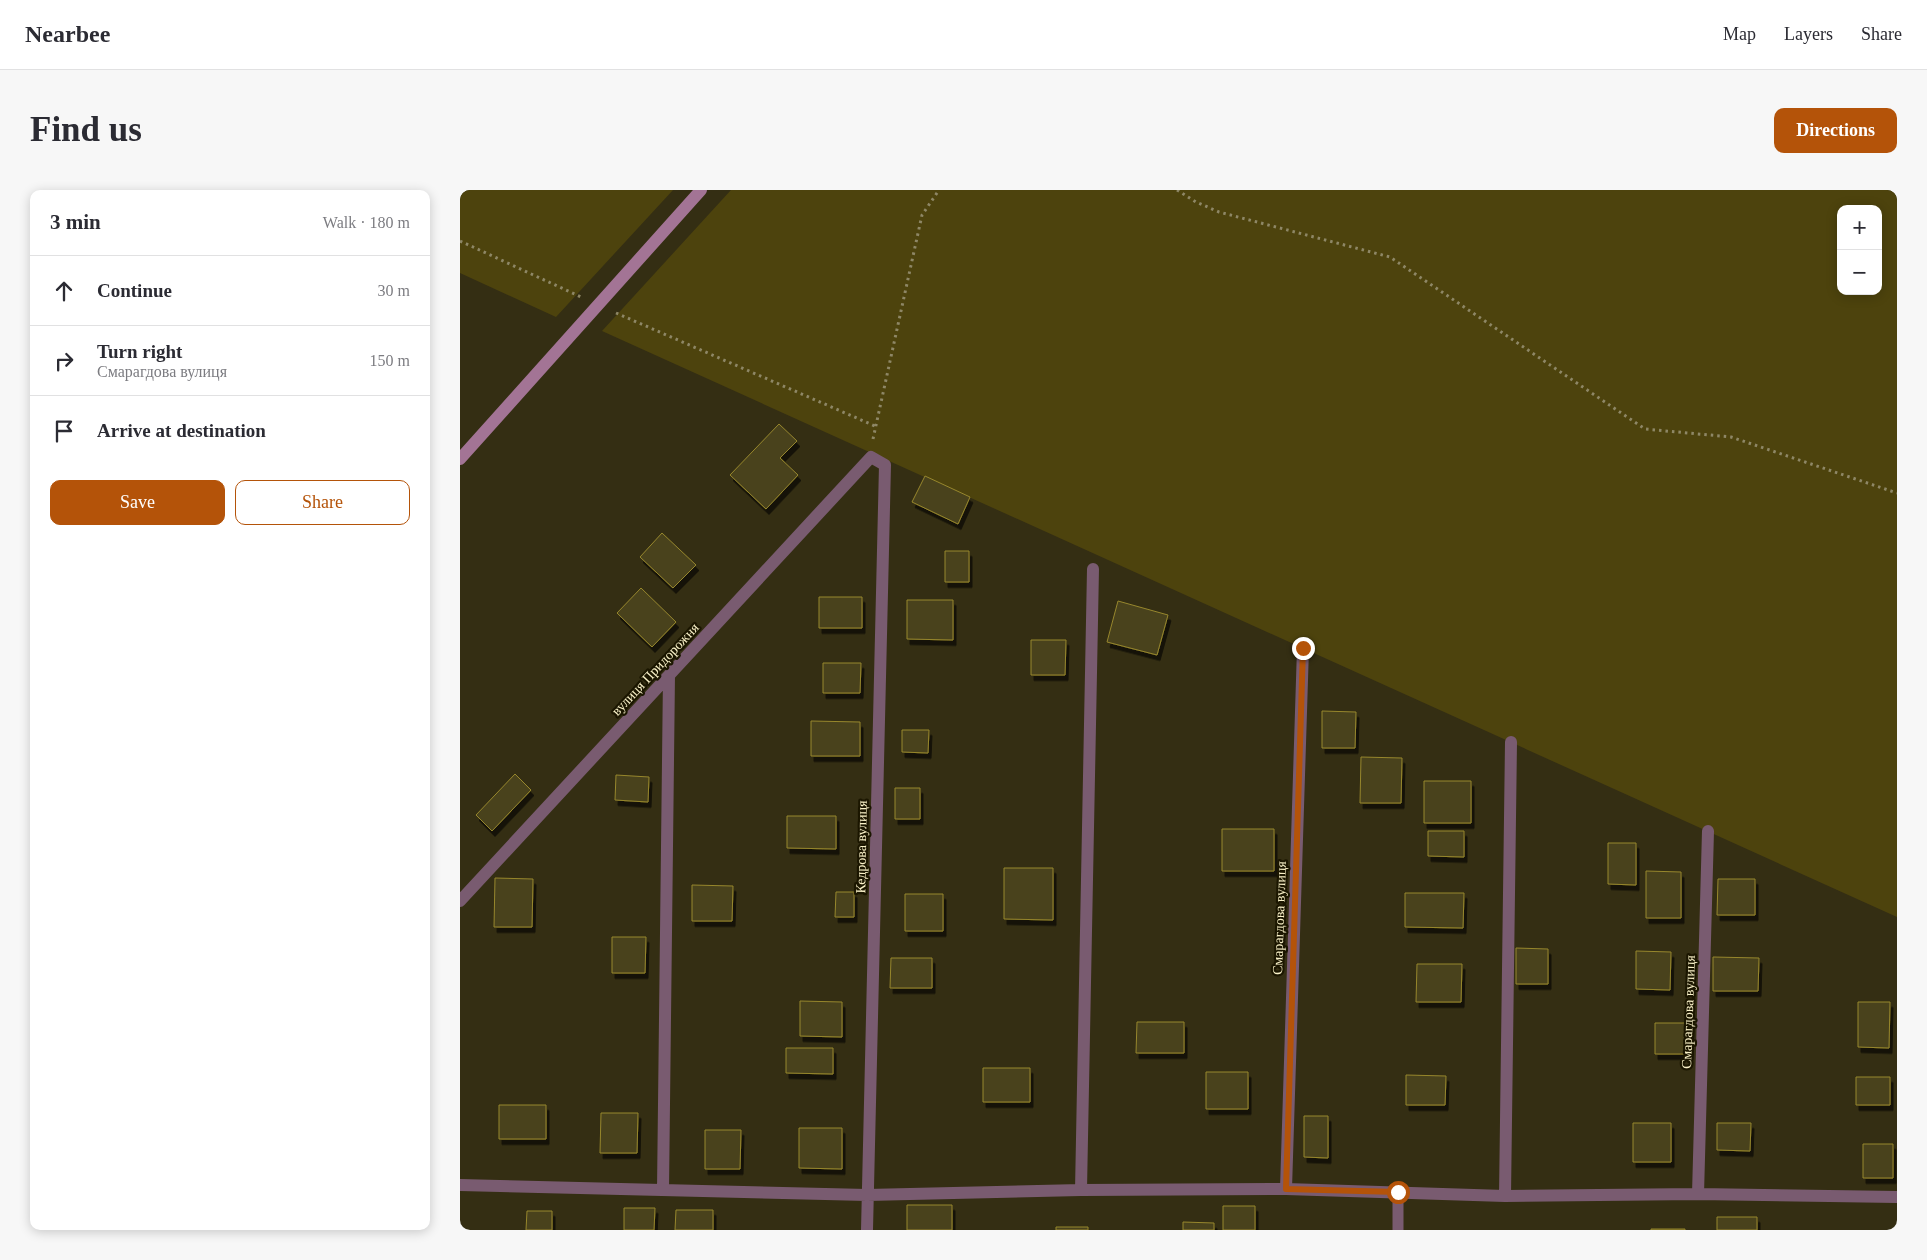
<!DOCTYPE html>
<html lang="en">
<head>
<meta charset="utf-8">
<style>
	:root { --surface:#fff; --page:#f7f7f7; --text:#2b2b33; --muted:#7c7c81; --line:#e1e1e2; --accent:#b45309 }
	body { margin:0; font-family:"Times New Roman",serif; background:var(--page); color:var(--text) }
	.controls { position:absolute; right:15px; top:15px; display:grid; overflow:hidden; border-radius:10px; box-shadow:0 2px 12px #0003 }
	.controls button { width:45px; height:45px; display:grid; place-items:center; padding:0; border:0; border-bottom:1px solid var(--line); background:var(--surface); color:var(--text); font:25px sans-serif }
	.stop { position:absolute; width:15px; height:15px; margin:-11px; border:4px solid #b45309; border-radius:50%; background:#fff }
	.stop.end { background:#b45309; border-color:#fff; box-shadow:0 1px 5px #0008 }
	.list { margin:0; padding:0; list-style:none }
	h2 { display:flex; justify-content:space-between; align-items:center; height:65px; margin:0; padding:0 20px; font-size:21px }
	h2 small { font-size:16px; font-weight:400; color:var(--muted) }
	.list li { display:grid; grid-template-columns:32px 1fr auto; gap:15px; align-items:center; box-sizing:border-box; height:70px; padding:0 20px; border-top:1px solid var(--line) }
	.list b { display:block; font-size:19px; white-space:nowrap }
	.list p { margin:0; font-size:16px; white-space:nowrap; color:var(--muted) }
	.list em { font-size:16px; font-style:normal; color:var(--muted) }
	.actions { display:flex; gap:10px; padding:15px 20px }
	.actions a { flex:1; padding:11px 0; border:1px solid var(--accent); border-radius:10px; text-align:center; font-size:18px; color:var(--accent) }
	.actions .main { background:var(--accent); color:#fff }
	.icon { flex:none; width:28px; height:28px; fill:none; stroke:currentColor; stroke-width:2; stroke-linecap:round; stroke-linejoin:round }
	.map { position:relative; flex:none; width:1437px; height:1040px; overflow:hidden; border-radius:10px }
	header { display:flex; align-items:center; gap:30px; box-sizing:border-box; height:70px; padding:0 25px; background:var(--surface); border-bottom:1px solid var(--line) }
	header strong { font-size:24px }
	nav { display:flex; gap:28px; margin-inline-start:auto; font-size:18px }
	.intro { display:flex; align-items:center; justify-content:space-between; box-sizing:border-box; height:120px; padding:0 30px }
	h1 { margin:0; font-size:35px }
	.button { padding:12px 22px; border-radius:10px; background:var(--accent); color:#fff; font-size:18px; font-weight:700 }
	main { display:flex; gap:30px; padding:0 30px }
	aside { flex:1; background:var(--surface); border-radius:10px; box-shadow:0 2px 12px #0003 }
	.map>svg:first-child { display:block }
</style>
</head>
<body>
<header>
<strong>Nearbee</strong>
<nav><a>Map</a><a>Layers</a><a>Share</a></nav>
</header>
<div class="intro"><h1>Find us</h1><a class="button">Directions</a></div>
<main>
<aside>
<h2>3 min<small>Walk · 180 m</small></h2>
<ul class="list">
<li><svg class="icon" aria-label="ahead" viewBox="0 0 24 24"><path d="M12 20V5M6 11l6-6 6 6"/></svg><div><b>Continue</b></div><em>30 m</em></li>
<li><svg class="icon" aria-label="right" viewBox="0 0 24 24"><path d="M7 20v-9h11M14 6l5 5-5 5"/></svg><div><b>Turn right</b><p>Смарагдова вулиця</p></div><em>150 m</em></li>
<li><svg class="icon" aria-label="arrive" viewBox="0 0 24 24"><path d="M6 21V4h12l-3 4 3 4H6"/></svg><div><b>Arrive at destination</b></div></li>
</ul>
<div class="actions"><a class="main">Save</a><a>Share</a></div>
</aside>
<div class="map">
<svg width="1437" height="1040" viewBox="0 0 1437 1040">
	<defs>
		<filter id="shadow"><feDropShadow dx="3" dy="5.5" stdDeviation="0" flood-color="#0009"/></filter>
	</defs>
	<rect width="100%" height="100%" fill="#342e13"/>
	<path fill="#4d430d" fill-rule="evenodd" d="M0 0H213L96 127 0 83Z
		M271 0H1437V727L142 141ZM1381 19H1418V101H1381Z"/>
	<path fill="#49421e" stroke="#97872d" filter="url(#shadow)" d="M319 234 337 251 320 268 338 285 306 319 270 285Z
		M465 286 510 307 498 334 452 312Z
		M202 343 236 375 213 398 180 367Z
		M485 361H509V392H485Z
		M181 398 216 432 192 457 157 423Z
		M359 407H402V438H359Z
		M447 410H493V450L447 449Z
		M658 411 708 425 697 465 647 452Z
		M571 450H606L605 485H571Z
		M363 473H401L400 503H363Z
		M862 521 896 522 895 558H862Z
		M351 531 400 532V566H351Z
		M442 540H469L468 563 442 562Z
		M901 567 942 568 941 613H900Z
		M55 584 71 600 32 641 16 625Z
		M156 585 189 587 188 612 155 610Z
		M964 591H1011V633H964Z
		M435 598H460V629H435Z
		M327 626H376V659L327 658Z
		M762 639H814V681H762Z
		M968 641H1004V667L968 666Z
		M1148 653H1176V695L1148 694Z
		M544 678H593V730L544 729Z
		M1186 681 1221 682V728H1186Z
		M35 688 73 689 72 737H34Z
		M1258 689H1295V725H1257Z
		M232 695 273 696 272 731H232Z
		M376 702H394V727H375Z
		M945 703H1004L1003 738 945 737Z
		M445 704H483V741H445Z
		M152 747H186L185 783H152Z
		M1056 758 1088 759V794H1056Z
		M1176 761 1211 762 1210 800 1176 799Z
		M1253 767 1299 768 1298 801H1253Z
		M431 768H472V798H430Z
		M957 774H1002L1001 812H956Z
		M340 811 382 812V847L340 846Z
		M1398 812H1430L1429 858 1398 857Z
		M677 832H724V863H676Z
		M1195 833H1231L1230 864H1195Z
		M326 858H373V884L326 883Z
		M523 878H570V912H523Z
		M746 882H788V919H746Z
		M946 885 986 886 985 915H946Z
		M1396 887H1430V915H1396Z
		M39 915H86V949H39Z
		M141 923H178L177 963H140Z
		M844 926H868V968L844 967Z
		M1173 933H1211V972H1173Z
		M1257 933H1291L1290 961 1257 960Z
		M339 938H382V979L339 978Z
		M245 940H281L280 979H245Z
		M1403 954H1433V988H1403Z
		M447 1015H492V1040H447Z
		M763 1016H795V1040H763Z
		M164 1018H195L194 1040H164Z
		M216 1020H253V1040H215Z
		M67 1021H92V1040H66Z
		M1257 1027H1297V1040H1257Z
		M723 1032 754 1033V1040H723Z
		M596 1037H628V1040H596Z
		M1191 1039H1225V1040H1191Z"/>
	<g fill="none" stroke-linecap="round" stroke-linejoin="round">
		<path stroke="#8e8766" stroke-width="3" stroke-dasharray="2.5 4" stroke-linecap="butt" d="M717 0 736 12 759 22 930 67 1185 239 1271 247 1437 303
			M0 51 121 107
			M156 123 415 236
			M413 249 462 25 479 0"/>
		<path stroke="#795b70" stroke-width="11" d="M938 1040V1002"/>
		<path stroke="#795b70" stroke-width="12" d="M0 711 411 267 425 275 407 1040
			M0 995 407 1005 621 1000 826 999 1045 1006 1238 1004 1437 1007
			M826 999 843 458
			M203 1000 209 485
			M621 1000 633 379
			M1238 1004 1248 641
			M1045 1006 1051 552"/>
		<path stroke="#a37495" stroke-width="12" d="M0 269 241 0"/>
	</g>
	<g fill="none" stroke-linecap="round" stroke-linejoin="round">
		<path stroke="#b45309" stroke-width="6" d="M843 458 826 999 938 1002"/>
	</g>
	<g text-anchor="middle" stroke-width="4.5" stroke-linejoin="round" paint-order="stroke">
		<g font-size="14" fill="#faf2c8" stroke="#1b1600">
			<text transform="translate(195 479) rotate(-47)" y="5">вулиця Придорожня</text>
			<text transform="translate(401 657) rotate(-89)" y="5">Кедрова вулиця</text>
			<text transform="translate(819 728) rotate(-88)" y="5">Смарагдова вулиця</text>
			<text transform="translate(1228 822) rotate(-88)" y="5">Смарагдова вулиця</text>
		</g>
	</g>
</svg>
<div class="controls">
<button>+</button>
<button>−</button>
</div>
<div class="stop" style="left:938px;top:1002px"></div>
<div class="stop end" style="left:843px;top:458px"></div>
</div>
</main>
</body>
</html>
